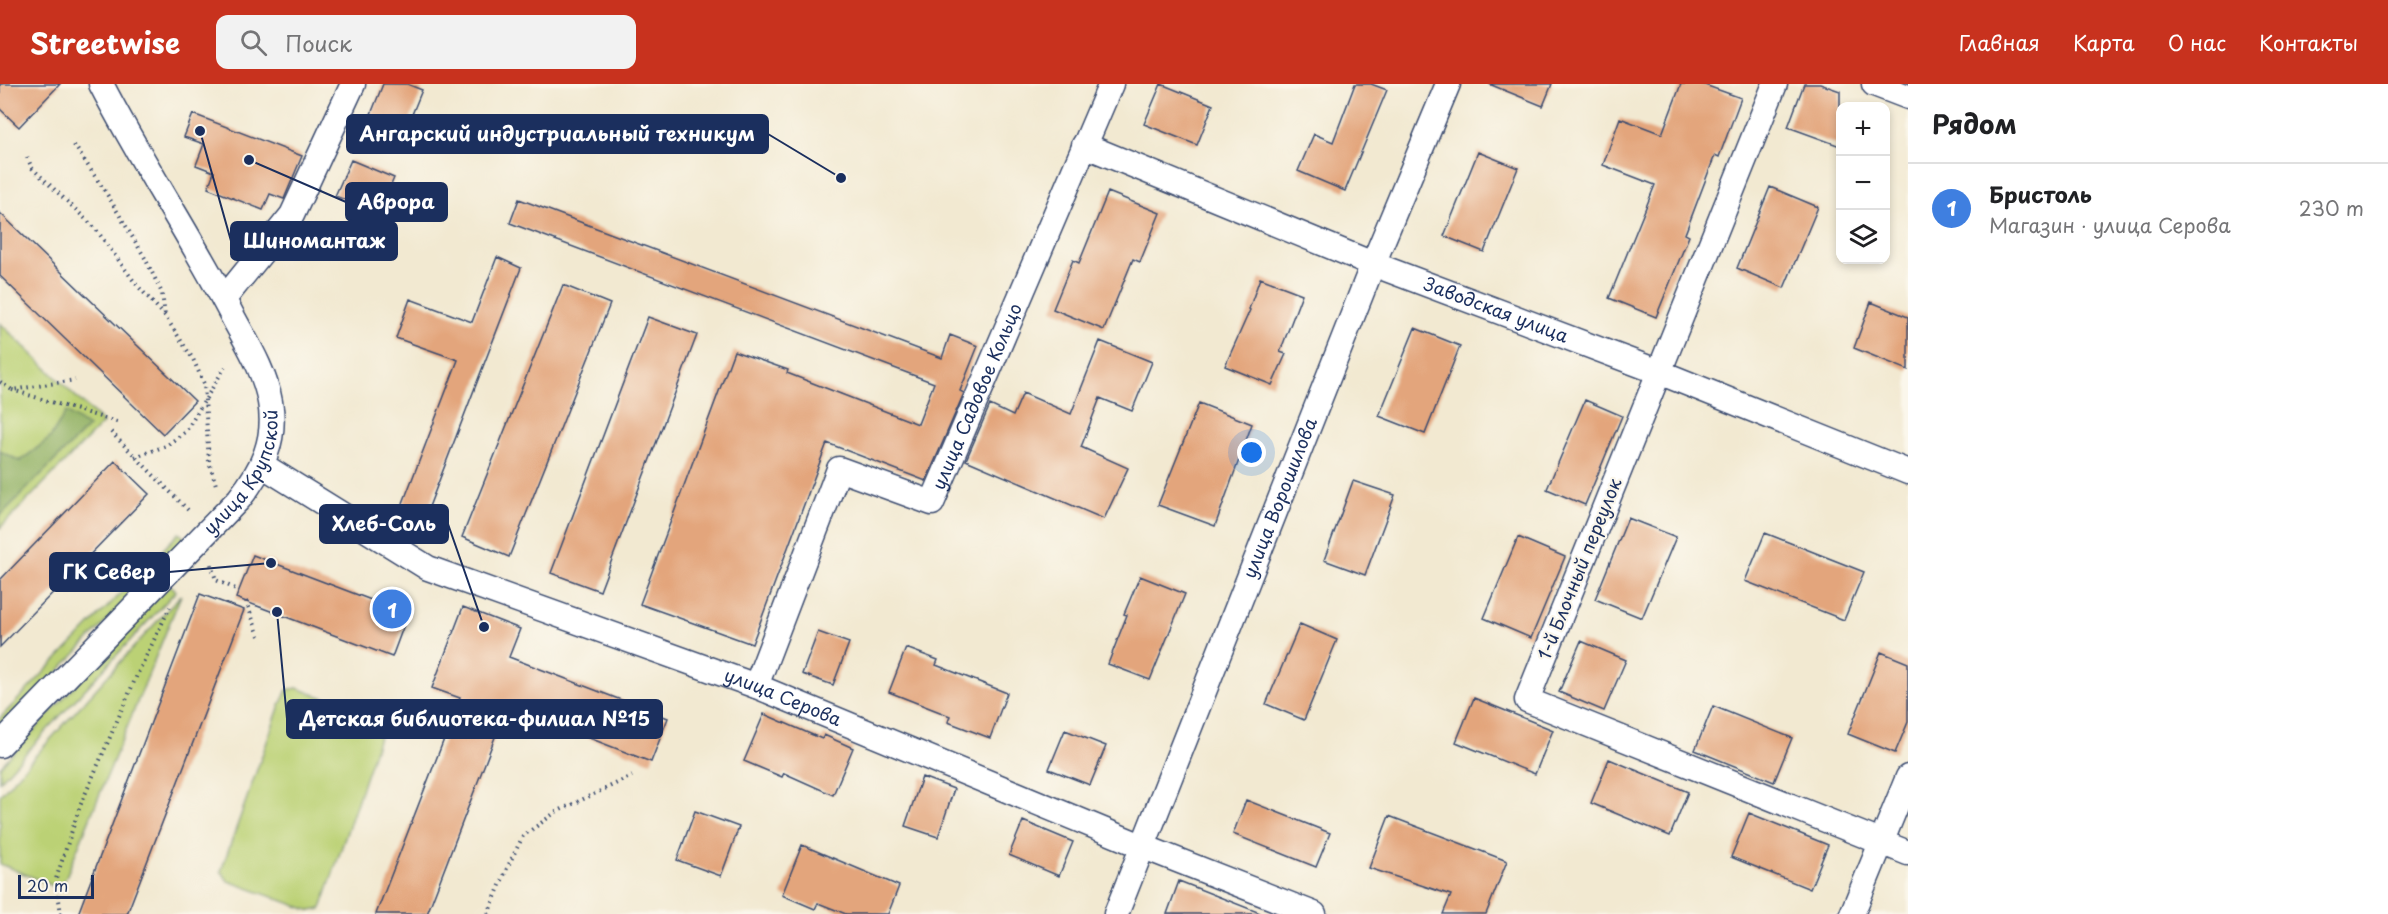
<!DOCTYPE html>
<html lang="ru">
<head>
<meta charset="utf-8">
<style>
	:root { --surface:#fff; --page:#f2f2f2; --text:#202124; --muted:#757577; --line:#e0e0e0; --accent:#c8321e }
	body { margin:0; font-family:"Playpen Sans",sans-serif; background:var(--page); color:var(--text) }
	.controls { position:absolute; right:18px; top:18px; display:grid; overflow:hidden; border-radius:12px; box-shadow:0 3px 9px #0003 }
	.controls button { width:54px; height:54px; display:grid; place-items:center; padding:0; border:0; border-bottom:2px solid var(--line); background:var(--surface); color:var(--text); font:30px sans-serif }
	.scale { position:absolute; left:18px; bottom:15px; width:76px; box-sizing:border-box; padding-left:6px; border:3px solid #1b2f5e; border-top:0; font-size:16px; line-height:21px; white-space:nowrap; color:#1b2f5e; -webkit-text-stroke:4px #fbf7ec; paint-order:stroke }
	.you { position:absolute; left:1252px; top:369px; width:21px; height:21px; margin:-15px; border:4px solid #fff; border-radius:50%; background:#1a73e8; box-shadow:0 0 0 9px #1a73e833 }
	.badge { display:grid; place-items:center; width:39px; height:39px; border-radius:50%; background:var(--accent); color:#fff; font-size:20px; font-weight:700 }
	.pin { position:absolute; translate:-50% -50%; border:3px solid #fff; box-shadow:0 2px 6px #0006 }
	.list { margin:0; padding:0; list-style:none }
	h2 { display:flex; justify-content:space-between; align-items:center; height:78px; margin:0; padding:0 24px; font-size:26px }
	h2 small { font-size:20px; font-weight:400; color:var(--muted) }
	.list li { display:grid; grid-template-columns:39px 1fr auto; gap:18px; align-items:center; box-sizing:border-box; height:90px; padding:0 24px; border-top:2px solid var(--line) }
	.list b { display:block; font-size:22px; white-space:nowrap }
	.list p { margin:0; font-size:20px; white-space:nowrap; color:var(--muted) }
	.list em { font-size:20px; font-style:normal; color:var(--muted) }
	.icon { flex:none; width:33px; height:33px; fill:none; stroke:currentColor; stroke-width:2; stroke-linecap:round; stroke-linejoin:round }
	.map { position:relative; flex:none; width:1908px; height:830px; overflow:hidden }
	header { display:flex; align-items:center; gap:36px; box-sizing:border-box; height:84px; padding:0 30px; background:var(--accent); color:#fff }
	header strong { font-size:28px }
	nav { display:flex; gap:33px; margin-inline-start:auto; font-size:21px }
	.search { width:420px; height:54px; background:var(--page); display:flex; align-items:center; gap:15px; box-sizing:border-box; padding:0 21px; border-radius:12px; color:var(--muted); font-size:22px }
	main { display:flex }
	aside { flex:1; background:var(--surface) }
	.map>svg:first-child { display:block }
</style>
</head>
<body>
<header>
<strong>Streetwise</strong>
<div class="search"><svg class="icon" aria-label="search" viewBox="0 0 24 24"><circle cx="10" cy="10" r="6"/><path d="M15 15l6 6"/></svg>Поиск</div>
<nav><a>Главная</a><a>Карта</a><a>О нас</a><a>Контакты</a></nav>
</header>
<main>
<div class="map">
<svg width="1908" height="830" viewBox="0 0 1908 830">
	<rect width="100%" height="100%" fill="#fbf7ec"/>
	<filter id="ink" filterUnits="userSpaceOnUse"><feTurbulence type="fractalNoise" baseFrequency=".0167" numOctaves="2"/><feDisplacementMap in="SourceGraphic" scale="12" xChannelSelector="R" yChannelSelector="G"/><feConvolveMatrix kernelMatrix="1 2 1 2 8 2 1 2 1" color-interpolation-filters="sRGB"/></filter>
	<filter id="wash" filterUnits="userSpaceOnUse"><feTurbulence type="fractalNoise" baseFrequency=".008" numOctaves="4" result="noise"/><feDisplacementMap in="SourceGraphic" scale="24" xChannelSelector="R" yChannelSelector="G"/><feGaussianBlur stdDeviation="1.35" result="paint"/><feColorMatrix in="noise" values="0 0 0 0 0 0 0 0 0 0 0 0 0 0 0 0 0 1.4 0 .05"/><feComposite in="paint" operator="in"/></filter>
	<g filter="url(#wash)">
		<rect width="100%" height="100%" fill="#f2e9d1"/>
		<path fill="#bbd175" stroke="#6b806a" stroke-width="1.5" d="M0 239 103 339 0 444Z
			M179 449 186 455 0 648V634Z
			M169 500 176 507 0 697V683Z
			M181 511 61 805 0 780V711Z
			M297 604 369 630 379 637 380 650 325 813 321 825 311 827 228 797 221 787 280 621 287 606Z"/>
		<path fill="#94b366" stroke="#587162" stroke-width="1.5" d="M66 328 88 343 0 432V367L20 377 50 354Z"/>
		<g id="blocks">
			<path fill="#e3a57b" d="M0 0H60L19 43 0 25Z
				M383 0H407L422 6 404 50 369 35Z
				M1161 0 1213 21 1197 61 1144 40Z
				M1355 0H1371L1387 6 1345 107 1298 87 1314 50 1333 58Z
				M1489 0H1552L1543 22Z
				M1681 0H1702L1741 14 1719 73 1715 71 1685 150 1689 152 1656 233 1609 214 1655 101 1603 81 1620 34 1662 50Z
				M1804 0H1820L1840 7V62L1788 43Z
				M193 30 302 72 284 115 270 110 263 126 208 104 214 88 196 81 204 60 184 53Z
				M1478 68 1518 84 1484 168 1444 152Z
				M351 76 394 94 379 129 335 112Z
				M1770 103 1818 123 1784 204 1737 184Z
				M1108 108 1160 129 1140 178 1133 175 1104 246 1053 225 1073 176 1079 179Z
				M519 115 942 274 950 251 978 262 960 307 964 309 926 397 827 359 752 560 640 520 734 267 788 286 787 289 918 340 934 299 510 139Z
				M0 129 195 317 163 350 0 192Z
				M497 173 521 184 422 441 398 432 458 276 396 254 410 215 472 238Z
				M1260 194 1302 210 1280 268 1286 270 1272 301 1225 282 1250 226 1249 225Z
				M563 201 610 220 509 473 462 453Z
				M1871 218 1908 233V286L1854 264Z
				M648 233 697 251 600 507 551 489Z
				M1415 244 1460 262 1425 350 1379 332Z
				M1100 257 1152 278 1132 327 1100 314 1081 363 1128 384 1104 435 966 376 990 321 1013 332 1023 309 1071 330Z
				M1585 316 1622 332 1585 421 1547 405Z
				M1199 319 1252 340 1215 442 1158 421Z
				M115 377 149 410 0 563V496Z
				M1353 397 1395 411 1365 491 1324 476Z
				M1628 434 1676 453 1642 534 1595 515Z
				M1765 449 1864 488 1844 536 1745 497Z
				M1518 453 1565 473 1531 554 1484 534Z
				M253 471 408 530 392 573 236 514Z
				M1140 492 1185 510 1150 596 1108 580 1127 531 1124 530Z
				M200 510 244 526 127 830H78Z
				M463 523 520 545 509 573 668 634 651 678 507 622 427 830H376L460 614 432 604Z
				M1300 540 1337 556 1304 636 1266 620Z
				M818 548 849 559 833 601 802 590Z
				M1581 557 1626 576 1604 627 1559 608Z
				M906 564 938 576 936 581 1007 609 990 654 948 638 950 632 889 608Z
				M1881 568 1908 579V638L1895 669 1848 650Z
				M1474 614 1553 646 1535 690 1456 658Z
				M1713 622 1792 654 1774 698 1695 666Z
				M764 630 822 655 824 651 853 664 833 711 784 689 782 693 744 677Z
				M1065 646 1106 662 1090 701 1049 685Z
				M1609 675 1688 708 1670 752 1591 719Z
				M922 693 954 705 938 753 905 742Z
				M1246 716 1330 749 1316 783 1233 750Z
				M695 727 739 743 721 792 677 776Z
				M1749 729 1828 761 1810 805 1731 773Z
				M1389 732 1507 777 1486 830H1443L1451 811 1369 784Z
				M1023 737 1073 758 1059 792 1009 771Z
				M802 761 899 802 888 830H846L818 819 815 825 782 811Z
				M1179 797 1260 829V830H1167Z"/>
		</g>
	</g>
	<g filter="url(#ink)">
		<use href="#blocks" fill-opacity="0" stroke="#3b4b6f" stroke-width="1.5"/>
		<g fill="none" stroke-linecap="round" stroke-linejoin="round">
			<g stroke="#3b4b6f" stroke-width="27">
				<g id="minor">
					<path d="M1775 0 1527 616 1908 769"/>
					<path d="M1874 0 1908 13"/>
					<path id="s1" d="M1084 61 1373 180 1659 288 1908 388"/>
					<path d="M224 215 292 131 353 0"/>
					<path id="s2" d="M262 381 428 484 756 602 1144 763 1314 830"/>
					<path id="s3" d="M756 602 839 385 932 419 1111 0"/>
					<path id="s4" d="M0 661 239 415C262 386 277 356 270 318 265 288 248 261 234 235 193 155 142 80 101 0"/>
					<path id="s5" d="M1116 830 1373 180 1448 0"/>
					<path d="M1852 830 1908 693"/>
				</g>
			</g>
			<path stroke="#3b4b6f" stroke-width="4" stroke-dasharray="1.5 4.5" stroke-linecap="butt" d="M74 61 105 107 145 174 162 209 165 232
				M27 73 32 84 95 144 136 200 165 232 193 275 204 300 209 378 216 401
				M0 298 12 306 75 296
				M12 306 120 339
				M111 348 191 429
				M135 373 166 362 186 347 225 283
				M211 480 216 496 238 506
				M246 517 259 552
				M61 830 56 795 80 722 137 591 170 523
				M488 830 508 782 523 752 556 728 632 692"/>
			<use href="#minor" stroke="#fff" stroke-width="24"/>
		</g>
	</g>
	<g text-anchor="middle" stroke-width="4.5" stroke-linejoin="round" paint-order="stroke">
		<g font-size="18" fill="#1b2f5e" stroke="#fbf7ec">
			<text dy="6" stroke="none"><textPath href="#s1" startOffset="444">Заводская улица</textPath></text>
			<text dy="6" stroke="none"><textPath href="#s3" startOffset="447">улица Садовое Кольцо</textPath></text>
			<text dy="6" stroke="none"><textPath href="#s4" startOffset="369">улица Крупской</textPath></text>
			<text dy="6" stroke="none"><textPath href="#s5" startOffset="447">улица Ворошилова</textPath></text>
			<text transform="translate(1580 485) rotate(-68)" y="6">1-й Блочный переулок</text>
			<text dy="6" stroke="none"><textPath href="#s2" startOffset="573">улица Серова</textPath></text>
		</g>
	</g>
	<path fill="none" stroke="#1b2f5e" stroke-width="2" d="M841 94L768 50M249 76L346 118M200 47L231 157M484 543L448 440M271 479L169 488M277 528L287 635"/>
	<g fill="#1b2f5e" stroke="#fbf7ec" stroke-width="2">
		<circle cx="841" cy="94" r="6"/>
		<circle cx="249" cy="76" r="6"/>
		<circle cx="200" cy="47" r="6"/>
		<circle cx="484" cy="543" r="6"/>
		<circle cx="271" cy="479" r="6"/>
		<circle cx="277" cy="528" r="6"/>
	</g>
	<g fill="#1b2f5e" stroke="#1b2f5e" stroke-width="2">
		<rect x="347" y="31" width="421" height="38" rx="6"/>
		<rect x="346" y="99" width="101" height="38" rx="6"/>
		<rect x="231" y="138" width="166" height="38" rx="6"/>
		<rect x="320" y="421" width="128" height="38" rx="6"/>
		<rect x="50" y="469" width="119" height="38" rx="6"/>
		<rect x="287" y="616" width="375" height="38" rx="6"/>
	</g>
	<g font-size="20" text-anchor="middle" font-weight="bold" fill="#fff">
		<text x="557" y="57">Ангарский индустриальный техникум</text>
		<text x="396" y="125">Аврора</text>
		<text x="314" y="164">Шиномантаж</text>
		<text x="384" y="447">Хлеб-Соль</text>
		<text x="109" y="495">ГК Север</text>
		<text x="475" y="642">Детская библиотека-филиал №15</text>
	</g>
</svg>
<div class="controls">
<button>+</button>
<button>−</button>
<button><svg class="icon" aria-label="layers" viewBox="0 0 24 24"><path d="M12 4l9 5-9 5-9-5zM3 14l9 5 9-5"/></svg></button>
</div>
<div class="scale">20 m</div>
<div class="you"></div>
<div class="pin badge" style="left:392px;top:525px;background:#3f7fe0">1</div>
</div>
<aside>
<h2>Рядом<small></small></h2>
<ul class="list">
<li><span class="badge" style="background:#3f7fe0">1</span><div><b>Бристоль</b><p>Магазин · улица Серова</p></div><em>230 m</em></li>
</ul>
</aside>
</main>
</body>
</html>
